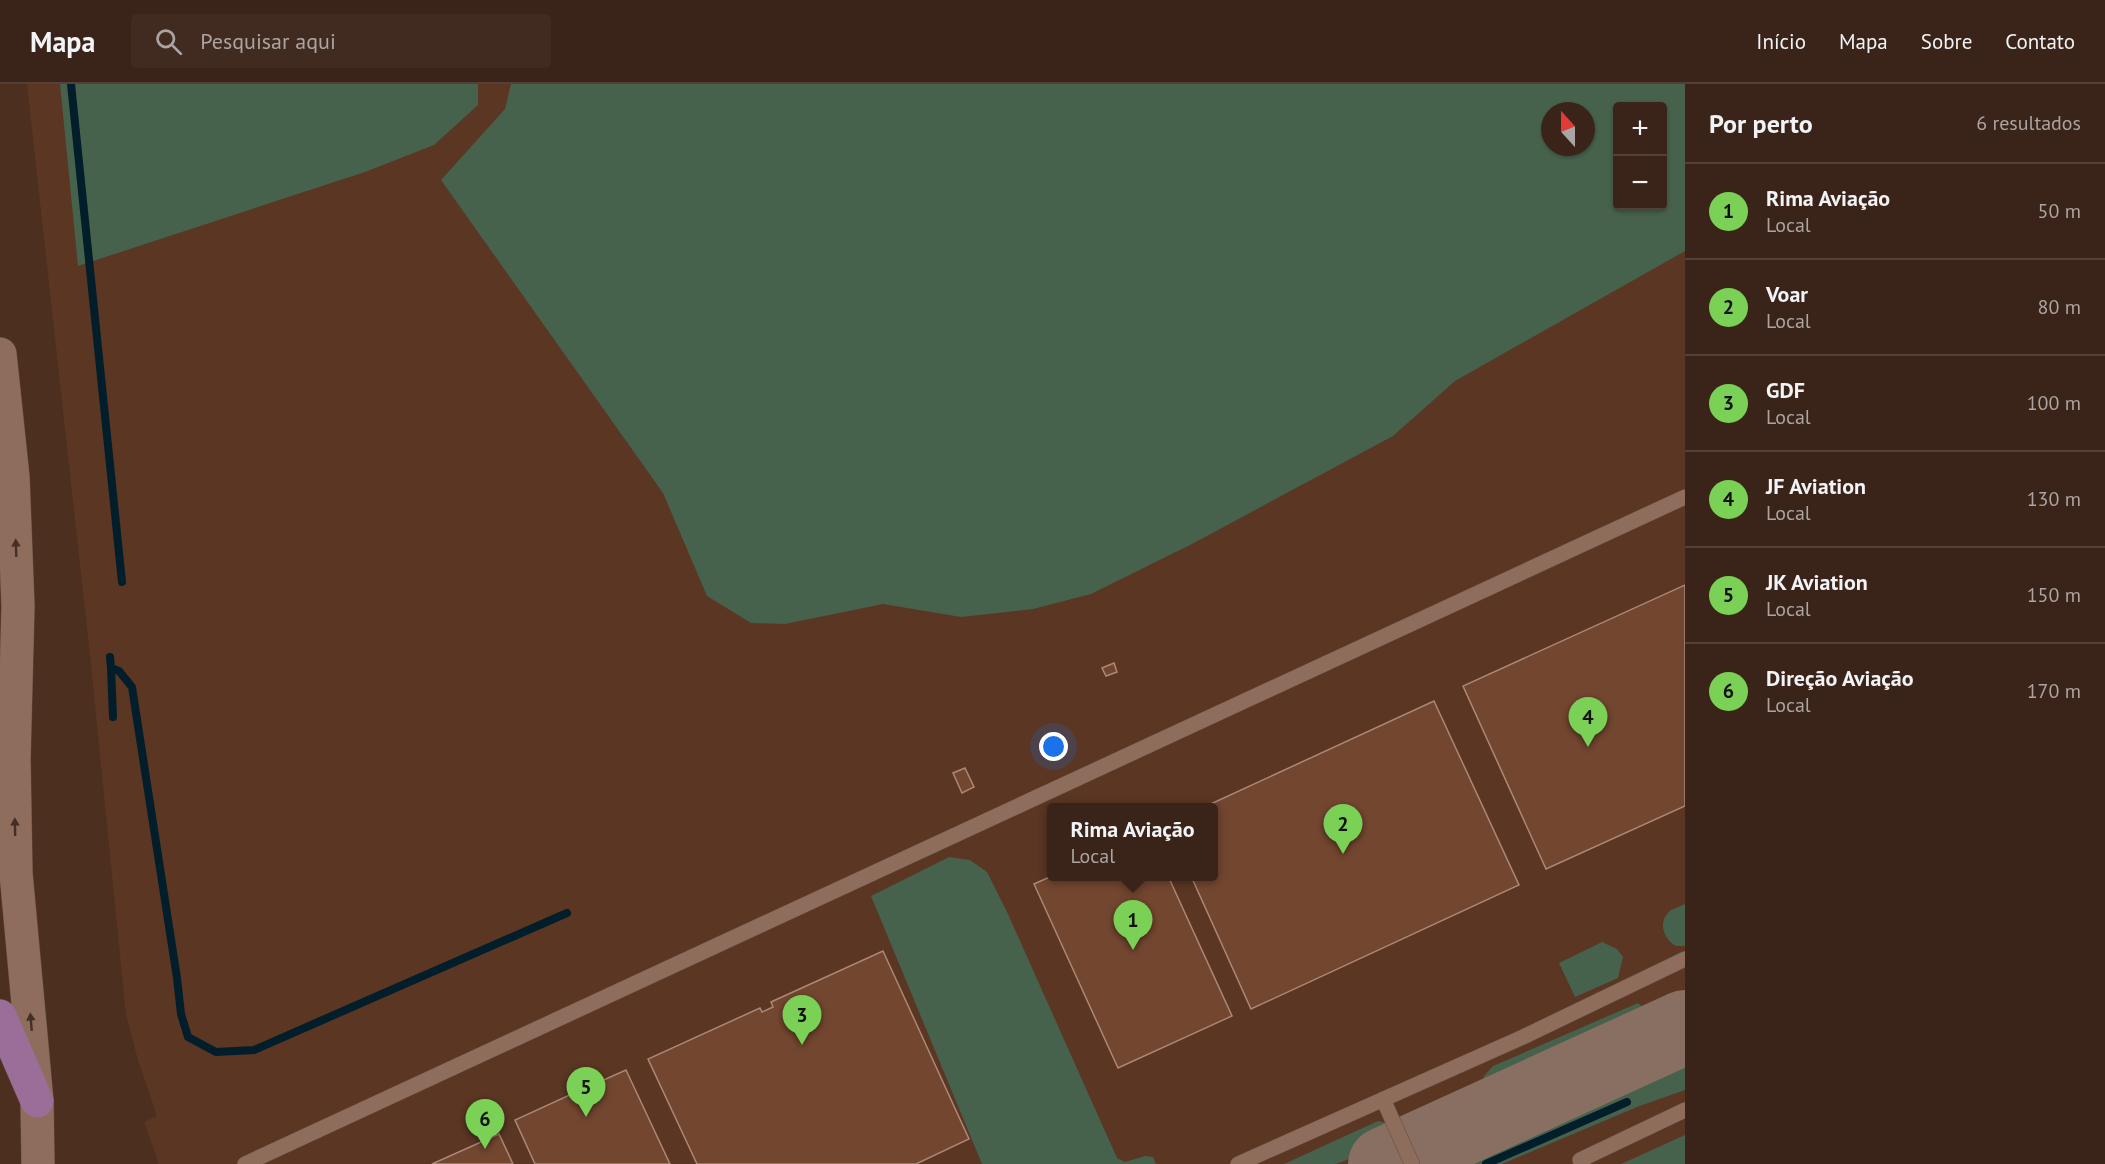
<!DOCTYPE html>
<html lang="pt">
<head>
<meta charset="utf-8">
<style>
	:root { --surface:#3a2318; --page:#412b21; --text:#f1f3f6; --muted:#aba4a2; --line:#544037; --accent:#7ad156 }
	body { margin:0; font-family:"PT Sans",sans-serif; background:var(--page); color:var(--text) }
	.controls { position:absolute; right:18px; top:18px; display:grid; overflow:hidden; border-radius:6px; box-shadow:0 2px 4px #0004 }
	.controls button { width:54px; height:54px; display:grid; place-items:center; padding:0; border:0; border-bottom:2px solid var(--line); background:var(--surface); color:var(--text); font:30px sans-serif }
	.compass { position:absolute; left:1541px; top:18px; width:54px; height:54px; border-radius:50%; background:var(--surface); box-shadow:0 2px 4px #0004; rotate:339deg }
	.you { position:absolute; left:1054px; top:663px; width:21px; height:21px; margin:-15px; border:4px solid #fff; border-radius:50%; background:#1a73e8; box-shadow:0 0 0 9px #1a73e833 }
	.badge { display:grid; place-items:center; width:39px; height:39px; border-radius:50%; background:var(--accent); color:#111; font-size:20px; font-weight:700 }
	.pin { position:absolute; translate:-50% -50px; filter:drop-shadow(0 2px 3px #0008) }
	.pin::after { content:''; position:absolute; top:32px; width:21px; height:18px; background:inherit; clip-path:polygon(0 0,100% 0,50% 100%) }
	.popup { position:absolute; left:1047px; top:719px; width:171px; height:78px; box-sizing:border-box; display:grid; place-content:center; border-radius:6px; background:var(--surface); filter:drop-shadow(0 2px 4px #0005); font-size:20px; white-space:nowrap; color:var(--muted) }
	.popup b { font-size:22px; color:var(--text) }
	.popup::after { content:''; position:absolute; left:50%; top:100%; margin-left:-12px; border:12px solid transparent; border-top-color:var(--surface) }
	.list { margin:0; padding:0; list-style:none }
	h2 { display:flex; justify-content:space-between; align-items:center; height:78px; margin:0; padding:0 24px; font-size:26px }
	h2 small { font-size:20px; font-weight:400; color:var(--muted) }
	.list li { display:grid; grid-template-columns:39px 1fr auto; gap:18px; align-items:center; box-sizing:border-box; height:96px; padding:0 24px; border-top:2px solid var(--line) }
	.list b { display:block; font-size:22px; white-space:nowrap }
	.list p { margin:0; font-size:20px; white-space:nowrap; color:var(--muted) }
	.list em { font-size:20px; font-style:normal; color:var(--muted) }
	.icon { flex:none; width:33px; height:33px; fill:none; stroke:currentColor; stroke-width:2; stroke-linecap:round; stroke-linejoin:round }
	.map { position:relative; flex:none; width:1685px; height:1080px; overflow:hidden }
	header { display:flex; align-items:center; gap:36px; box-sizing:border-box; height:84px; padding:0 30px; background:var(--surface); border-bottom:2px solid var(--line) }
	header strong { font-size:28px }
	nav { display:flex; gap:33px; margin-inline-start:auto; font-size:21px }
	.search { width:420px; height:54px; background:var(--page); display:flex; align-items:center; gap:15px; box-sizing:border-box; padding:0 21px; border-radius:6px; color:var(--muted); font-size:22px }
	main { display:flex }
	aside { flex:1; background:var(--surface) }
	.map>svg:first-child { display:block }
</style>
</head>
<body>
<header>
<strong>Mapa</strong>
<div class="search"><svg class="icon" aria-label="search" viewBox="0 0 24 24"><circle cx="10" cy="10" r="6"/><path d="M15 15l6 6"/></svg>Pesquisar aqui</div>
<nav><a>Início</a><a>Mapa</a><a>Sobre</a><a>Contato</a></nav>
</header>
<main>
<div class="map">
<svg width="1685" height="1080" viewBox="0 0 1685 1080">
	<rect width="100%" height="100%" fill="#4d2f20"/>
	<path fill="#5a3623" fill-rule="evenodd" d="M27 0H1685V1080H159L144 1038 157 1032 138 976 126 931 90 571ZM1618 22H1662V122H1618ZM1550 27H1586V63H1550ZM1052 724H1214V792H1052Z"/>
	<path fill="#46614c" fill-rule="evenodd" d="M60 0H478V21L434 61 365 88 78 182Z
		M511 0H1685V167L1455 297 1393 352 1192 460 1091 510 1033 525 961 533 883 520 785 540 751 539 707 512 663 409 441 96 505 25ZM1618 22H1662V122H1618ZM1550 27H1586V63H1550Z
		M949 773 970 776 987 788 1008 830 1117 1074 1125 1078 1145 1072 1153 1073 1156 1080H982L871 812Z
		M1685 820V862H1676C1663 855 1657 837 1671 826 1675 824 1681 822 1685 820Z
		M1602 858 1617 865 1623 873 1618 894 1575 913 1559 879Z
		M1638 919 1645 926 1643 936 1635 943 1499 1003 1488 1007 1482 1003 1484 992 1493 982Z
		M1685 969V1006L1637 1023 1502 1080H1449Z
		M1378 1037 1390 1040C1386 1059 1353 1075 1335 1080 1322 1080 1298 1080 1284 1080Z
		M1685 1051V1080H1621Z"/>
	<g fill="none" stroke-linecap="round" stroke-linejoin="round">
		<path stroke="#021e2b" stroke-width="8" d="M71 0 122 498
			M110 573 111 584
			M113 633 111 584 119 587 132 603 177 894 181 930 188 953 216 968 254 966 567 829
			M1486 1080 1627 1018"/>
		<path stroke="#896f62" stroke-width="74" d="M1385 1080 1685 943"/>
	</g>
	<path fill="#734630" stroke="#ab8877" stroke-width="1.5" d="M1685 501V722L1546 785 1463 602Z
		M1114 579 1117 588 1106 592 1102 584Z
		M1434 617 1519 801 1251 925 1191 792H1214V724H1202Z
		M965 684 974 703 962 709 953 689Z
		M1052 792H1168L1232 932 1118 984 1034 800Z
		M883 867 969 1055 916 1080H697L648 975 760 924 762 928 773 923 771 918Z
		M626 986 670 1080H535L515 1036 576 1008 595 1016 596 1015 591 1013 594 1005 599 1007 600 1005 597 1004 599 998Z
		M499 1050 513 1080H432Z"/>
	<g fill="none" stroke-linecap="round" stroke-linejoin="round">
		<g stroke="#654d40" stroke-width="16">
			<path id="service" d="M1383 1015 1412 1080
				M1580 1076 1685 1026
				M245 1080 1685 413
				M1238 1080 1523 953 1685 875"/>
		</g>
		<g stroke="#654d40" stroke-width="34">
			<path id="tertiary" d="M0 270 13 393 18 522 14 675 16 789 37 1017 38 1080"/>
		</g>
		<g stroke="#654d40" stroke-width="34">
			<path id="primary" d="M0 932 37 1017"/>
		</g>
		<use href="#service" stroke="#8f6d5d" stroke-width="15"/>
		<use href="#tertiary" stroke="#8f6d5d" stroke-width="33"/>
		<use href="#primary" stroke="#9a6e98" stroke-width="33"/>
	</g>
	<defs><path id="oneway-solid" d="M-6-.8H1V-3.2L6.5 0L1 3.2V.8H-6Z" transform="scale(1.5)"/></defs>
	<g fill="#423027">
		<use href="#oneway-solid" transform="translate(16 464) rotate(-92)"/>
		<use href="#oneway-solid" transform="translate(15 743) rotate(-91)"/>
		<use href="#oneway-solid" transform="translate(31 938) rotate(-95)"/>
	</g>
</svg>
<div class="controls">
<button>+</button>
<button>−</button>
</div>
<svg class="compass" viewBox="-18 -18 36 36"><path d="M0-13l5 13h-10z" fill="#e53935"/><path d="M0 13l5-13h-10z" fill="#aba4a2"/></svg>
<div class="you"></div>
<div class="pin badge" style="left:1133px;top:866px">1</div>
<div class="popup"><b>Rima Aviação</b>Local</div>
<div class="pin badge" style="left:1343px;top:770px">2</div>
<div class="pin badge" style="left:802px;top:961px">3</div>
<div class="pin badge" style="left:1588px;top:663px">4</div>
<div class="pin badge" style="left:586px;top:1033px">5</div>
<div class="pin badge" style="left:485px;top:1065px">6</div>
</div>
<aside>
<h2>Por perto<small>6 resultados</small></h2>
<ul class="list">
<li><span class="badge">1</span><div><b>Rima Aviação</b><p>Local</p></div><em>50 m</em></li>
<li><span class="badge">2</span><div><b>Voar</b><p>Local</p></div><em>80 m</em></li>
<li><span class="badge">3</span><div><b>GDF</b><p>Local</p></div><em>100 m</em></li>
<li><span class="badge">4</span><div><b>JF Aviation</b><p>Local</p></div><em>130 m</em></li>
<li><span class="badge">5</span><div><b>JK Aviation</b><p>Local</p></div><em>150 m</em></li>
<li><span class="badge">6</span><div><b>Direção Aviação</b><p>Local</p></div><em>170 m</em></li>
</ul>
</aside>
</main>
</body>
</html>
